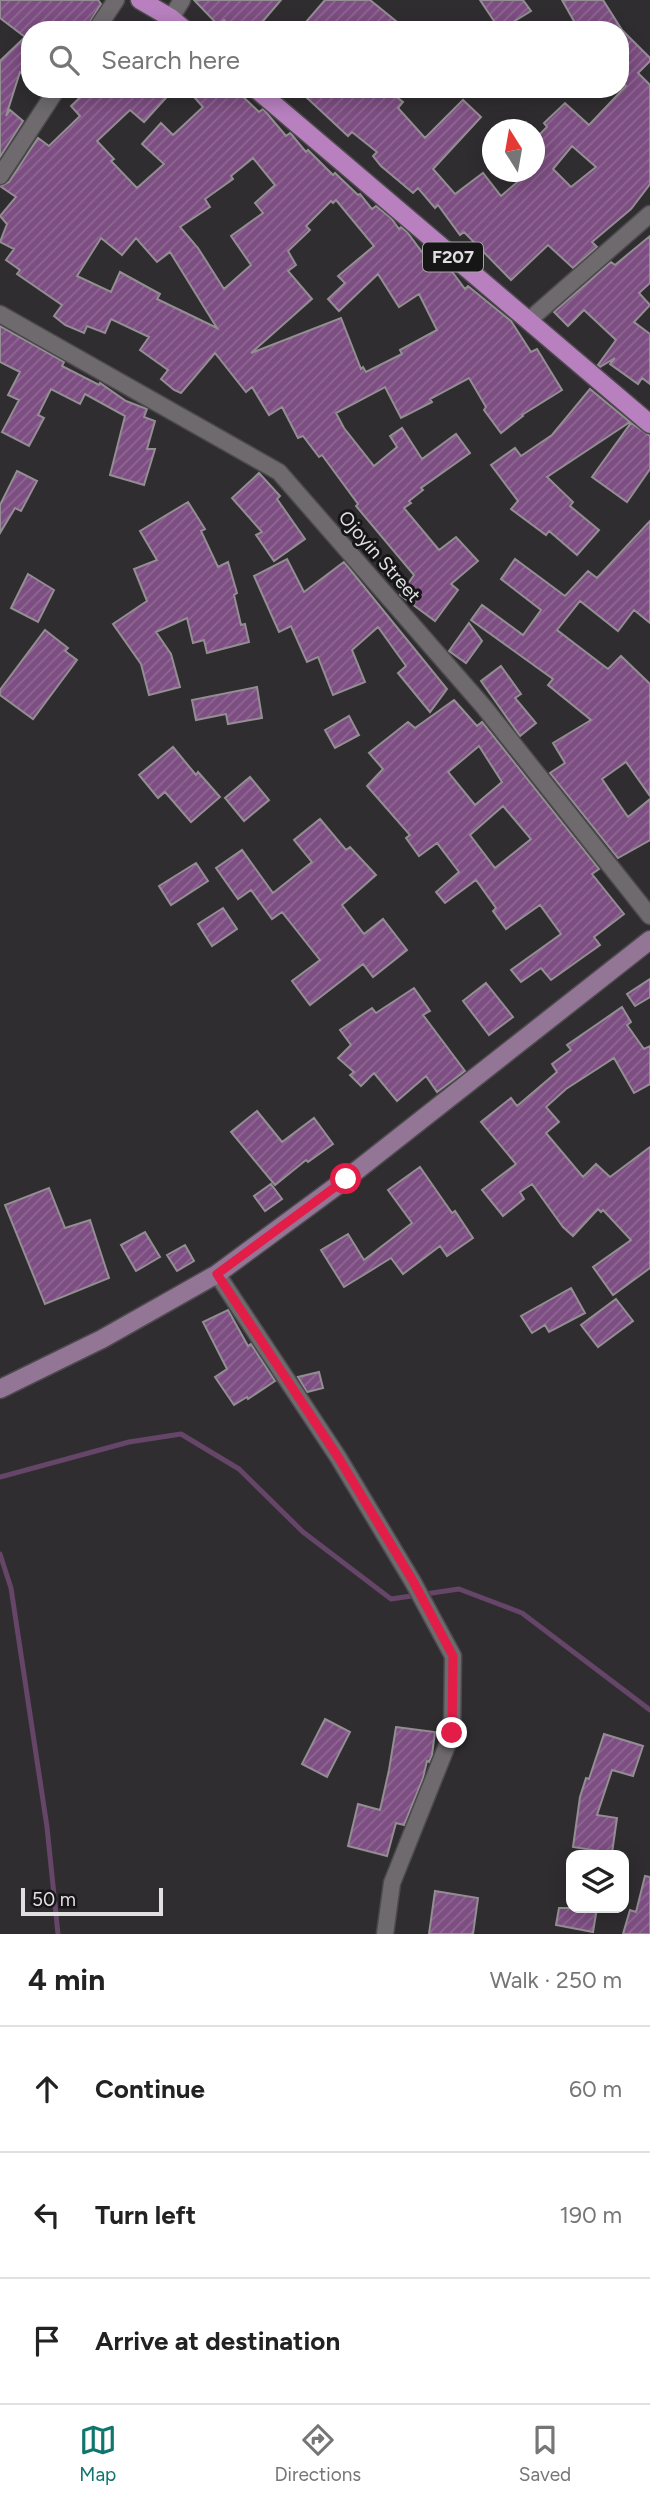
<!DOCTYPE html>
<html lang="en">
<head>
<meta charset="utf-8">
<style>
	:root { --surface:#fff; --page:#f2f2f2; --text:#222; --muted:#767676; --line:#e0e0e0; --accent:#0f766e }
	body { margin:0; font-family:Figtree,sans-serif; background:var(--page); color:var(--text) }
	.controls { position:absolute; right:21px; bottom:21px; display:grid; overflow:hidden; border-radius:14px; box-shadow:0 4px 18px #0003 }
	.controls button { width:63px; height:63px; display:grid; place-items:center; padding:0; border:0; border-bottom:2px solid var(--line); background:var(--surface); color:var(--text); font:35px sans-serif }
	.compass { position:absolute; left:482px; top:119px; width:63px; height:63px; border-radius:50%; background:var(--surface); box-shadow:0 4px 18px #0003; rotate:349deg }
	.scale { position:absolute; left:21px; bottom:18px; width:142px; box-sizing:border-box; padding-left:7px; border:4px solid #e2dfe2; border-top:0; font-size:19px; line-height:24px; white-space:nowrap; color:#e2dfe2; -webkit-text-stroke:5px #171617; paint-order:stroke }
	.stop { position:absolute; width:21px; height:21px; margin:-16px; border:5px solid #e11d48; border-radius:50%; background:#fff }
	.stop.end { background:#e11d48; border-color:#fff; box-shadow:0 2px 7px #0008 }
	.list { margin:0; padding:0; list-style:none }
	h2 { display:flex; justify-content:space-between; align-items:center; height:91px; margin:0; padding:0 28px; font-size:30px }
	h2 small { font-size:23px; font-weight:400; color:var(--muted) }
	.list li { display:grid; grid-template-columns:46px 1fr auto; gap:21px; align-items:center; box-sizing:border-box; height:126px; padding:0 28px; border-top:2px solid var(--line) }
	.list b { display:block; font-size:26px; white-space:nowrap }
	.list em { font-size:23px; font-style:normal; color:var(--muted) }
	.icon { flex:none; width:38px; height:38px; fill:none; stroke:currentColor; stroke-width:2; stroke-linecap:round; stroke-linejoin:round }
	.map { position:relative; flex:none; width:650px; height:1934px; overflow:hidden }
	.search { position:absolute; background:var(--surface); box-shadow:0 4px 18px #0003; left:21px; right:21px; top:21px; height:77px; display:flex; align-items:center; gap:18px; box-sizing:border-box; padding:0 24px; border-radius:28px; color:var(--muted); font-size:26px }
	.sheet { height:469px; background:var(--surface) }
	nav { display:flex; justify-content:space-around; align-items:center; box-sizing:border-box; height:98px; border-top:2px solid var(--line); background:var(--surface); font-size:19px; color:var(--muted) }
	nav a { display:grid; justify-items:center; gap:4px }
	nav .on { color:var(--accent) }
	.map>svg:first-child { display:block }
</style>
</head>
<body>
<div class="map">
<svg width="650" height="1934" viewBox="0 0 650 1934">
	<defs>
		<pattern id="building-hatch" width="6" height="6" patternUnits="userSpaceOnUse" patternTransform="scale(1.75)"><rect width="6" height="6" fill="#7d4e82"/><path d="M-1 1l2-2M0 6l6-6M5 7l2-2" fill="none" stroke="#8f6793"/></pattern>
	</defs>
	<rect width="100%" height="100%" fill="#302d30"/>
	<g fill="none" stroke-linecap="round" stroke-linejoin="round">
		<path stroke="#654568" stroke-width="5" d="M0 1477 129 1442 181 1434 239 1469 303 1532 391 1599 459 1589 522 1613 650 1710
			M0 1554 11 1588 47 1827 58 1934"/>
	</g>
	<path fill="url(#building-hatch)" stroke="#928e92" stroke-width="2" fill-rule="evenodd" d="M0 0H98L101 4 85 30H30V79L20 72 6 116 10 110 23 121 0 157V61L25 37 0 18Z
		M194 0H281L263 21 271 30H233L224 20 218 25Z
		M325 0H370L407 30H299Z
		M480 0H523L531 11 500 30Z
		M562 0H603L622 30 650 58V61L638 73 650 85V184L631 209 592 242 597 247 573 268 548 245 511 280 464 232 460 235 438 205 435 208 418 188 413 193 381 166 373 156 377 152 352 132 348 136 307 98 314 89H386L403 102 398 108 425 138 463 100 481 117 433 169 455 194 483 173 501 196 529 172H535V166L543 159 535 151V139L547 127 544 123 565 103 589 125 626 86 620 80V30H579ZM572 146 596 167 571 187 553 169Z
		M89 89H174L144 122 130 110 97 141 114 159 111 161 137 188 164 164 142 144 161 123 173 135 203 107 187 89H235L259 112 263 109 265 111 286 136 290 133 292 135 306 152 308 150 333 175 335 173 358 195 360 194 372 209 376 206 391 218 399 229 401 227 407 232 425 256 430 252 450 269 465 289 468 286 511 321 531 352 537 349 562 390 522 415 523 416 501 433 484 410 486 407 469 378 430 399 432 402 401 418 385 387 336 413 344 428 374 466 397 447 390 436 402 428 422 459 456 434 470 453 421 488 423 490 409 501 411 503 404 508 439 550 456 537 478 561 451 584 458 590 435 621 400 595 414 575 356 506 358 504 322 455 319 457 303 436 298 438 282 407 269 415 252 387 246 392 215 353 181 393 174 390 161 379 168 370 140 350 149 337 111 319 105 333 87 326 84 333 65 325 54 316 62 305 17 274 20 270 6 260 14 249 0 242 7 224 0 216 16 197 0 186 9 182 38 138 49 146 80 116 71 106ZM253 158 275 185 255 203 263 213 231 236 251 265 224 289 198 248 180 227 210 207 205 199 233 179 231 176ZM336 200 374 246 338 276 345 283 328 299 339 311 378 274 399 307 419 294 437 330 400 350 402 354 366 372 363 367 361 369 341 318 251 353 312 299 288 271 296 265 288 251 310 230 306 226 331 201 333 203ZM101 238 122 255 136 238 157 262 170 252 217 328 157 299 160 294 120 272 111 292 77 276Z
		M650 236V283L639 293 650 305 634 322 650 334V384L642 378 638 384 610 364 615 358 600 367 598 365 616 340 584 310 568 326 554 312 611 262 615 265Z
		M0 326 64 362 62 366 99 385 100 383 126 401 147 409 144 417 155 421 147 449H155L144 485 110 475 125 416 85 394 80 404 51 389 38 415 44 418 29 446 2 432 19 400 8 395 20 372 0 362Z
		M590 389 630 422 547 477 573 502 570 506 599 530 577 555 549 531 546 535 511 509 518 501 491 465 515 448 521 456 552 435Z
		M631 423 650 436V469L627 502 592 477Z
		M17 471 37 481 21 511 15 508 0 533V505Z
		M259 473 280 496 277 499 305 539 274 561 256 535 262 532 232 498Z
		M188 502 205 529 201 531 218 567 228 562 237 593 234 595 241 625 245 624 249 642 207 653 204 640 193 643 187 618 156 632 171 654 180 687 149 695 141 664 113 624 147 601 134 569 157 560 140 531Z
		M650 521V623L634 610 618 631 580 601 557 630 608 669 621 656 650 684V796L626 762 602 779 628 817 650 799V840L618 858 550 773 565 763 553 743 591 720 548 685 553 679 471 620 482 605 523 635 541 610 501 579 515 559 565 596 588 571 597 578Z
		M287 559 304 592 344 562 447 689 430 712 398 673 406 666 378 627 352 650 365 682 333 695 318 657 307 662 291 626 279 632 254 576Z
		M28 574 54 590 38 622 11 608Z
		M469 623 482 641 466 663 449 651Z
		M45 630 68 648 65 651 77 660 33 719 0 695V690Z
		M501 666 521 694 515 698 536 723 520 736 481 681Z
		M257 687 262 718 228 724 226 714 196 720 192 700Z
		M454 700 477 726 482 722 599 869 592 874 624 914 594 937 600 945 551 980 541 968 521 982 511 970 561 934 540 905 506 929 493 911 496 908 476 880 445 903 436 892 459 872 437 843 419 856 406 838 410 835 367 786 383 769 369 753 408 722 415 728ZM479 746 502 782 475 805 448 772ZM503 806 531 839 495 868 470 835Z
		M349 716 359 735 335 748 325 730Z
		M173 747 196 775 198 772 220 797 191 822 165 792 158 798 139 775Z
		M250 777 269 800 244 821 225 798Z
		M320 819 346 850 350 847 376 875 342 905 364 934 383 919 407 950 373 977 363 964 310 1005 292 981 320 960 282 912 272 919 251 890 238 899 216 868 242 850 273 893 312 862 294 840Z
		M196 863 208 881 171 905 159 886Z
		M223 908 237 929 212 946 198 924Z
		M650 979V997L635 1006 627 994Z
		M486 983 513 1017 489 1035 463 1001Z
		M414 988 430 1011 423 1015 465 1071 437 1092 426 1076 397 1101 374 1073 361 1086 350 1075 354 1072 338 1058 351 1045 340 1030 372 1008 376 1013Z
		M622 1007 631 1022 627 1025 644 1049 650 1046V1084L634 1093 614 1058 566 1089 546 1107 559 1122 546 1133 583 1177 596 1164 610 1177 650 1147V1268L613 1295 593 1267 631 1240 603 1210 601 1212 598 1209 573 1236 563 1227 532 1184 520 1192 524 1199 503 1216 482 1190 516 1164 481 1122 511 1098 517 1106 557 1072 552 1064 571 1050 567 1045Z
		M257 1111 282 1142 314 1118 333 1144 308 1162 306 1160 275 1185 231 1132Z
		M420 1167 452 1213 455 1211 473 1238 447 1256 440 1246 403 1274 391 1258 344 1287 321 1250 348 1234 364 1260 412 1223 388 1190Z
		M271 1184 282 1199 265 1211 254 1196Z
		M49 1188 65 1228 90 1220 109 1278 45 1304 5 1205Z
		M145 1232 160 1257 136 1271 121 1245Z
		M185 1245 194 1261 177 1271 167 1255Z
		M571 1288 585 1313 549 1332 545 1325 532 1333 521 1316Z
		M616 1299 633 1321 598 1347 581 1325Z
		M228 1310 248 1346 251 1344 275 1381 248 1399 247 1397 234 1405 215 1377 227 1369 203 1322Z
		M319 1372 323 1388 307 1392 298 1377Z
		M325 1719 350 1732 327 1777 302 1764Z
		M396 1727 435 1732 432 1755 429 1762 427 1761 423 1778 404 1825 396 1823 387 1856 348 1846 358 1804 380 1810 389 1770Z
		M604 1734 643 1746 633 1776 612 1770 597 1815 617 1818 612 1853 573 1847 580 1797 586 1778 589 1779Z
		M645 1876 650 1877V1934H623L630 1910 636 1912Z
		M435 1891 478 1898 473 1934H429Z
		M559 1908H597L593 1932 556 1925Z"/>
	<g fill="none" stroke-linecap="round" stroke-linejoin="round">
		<g stroke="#4d4a4d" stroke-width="19">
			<path id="street" d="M171 18 182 0
				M96 30 116 0
				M0 176 57 89
				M0 314 279 472 484 707 650 916
				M528 321 650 214
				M217 1274 338 1457 413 1582 453 1656 452 1733 392 1883 385 1934"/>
		</g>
		<g stroke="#4d4a4d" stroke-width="21">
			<path id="secondary" d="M0 1389 102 1339 217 1274 346 1179 650 940"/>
		</g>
		<g stroke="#4d4a4d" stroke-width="21">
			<path id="primary" d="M140 0 171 18 185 30
				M256 89 650 424"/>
		</g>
		<use href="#street" stroke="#6e6a6e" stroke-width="16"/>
		<use href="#secondary" stroke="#937596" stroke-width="18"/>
		<use href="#primary" stroke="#b880bf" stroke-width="18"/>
	</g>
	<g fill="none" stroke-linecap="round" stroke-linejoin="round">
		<path stroke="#e11d48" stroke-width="9" d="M346 1179 217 1274 338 1457 413 1581 453 1656 452 1733"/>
	</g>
	<g text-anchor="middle" stroke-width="6" stroke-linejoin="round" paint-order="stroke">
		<rect fill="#171617" stroke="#a5a3a5" stroke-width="2" x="423" y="242.5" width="60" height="29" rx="5"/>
		<g font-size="18" font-weight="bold" fill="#e2dfe2">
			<text x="453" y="263">F207</text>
		</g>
		<g font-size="19" fill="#e2dfe2" stroke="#171617">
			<text transform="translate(380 556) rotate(49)" y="7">Ojoyin Street</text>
		</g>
	</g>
</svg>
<div class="controls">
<button><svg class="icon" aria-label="layers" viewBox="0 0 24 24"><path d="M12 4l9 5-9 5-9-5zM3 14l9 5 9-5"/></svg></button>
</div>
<svg class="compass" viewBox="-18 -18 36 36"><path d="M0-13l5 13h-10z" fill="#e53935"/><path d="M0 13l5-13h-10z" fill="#767676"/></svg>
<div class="scale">50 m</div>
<div class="stop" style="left:346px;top:1179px"></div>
<div class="stop end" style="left:452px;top:1733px"></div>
<div class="search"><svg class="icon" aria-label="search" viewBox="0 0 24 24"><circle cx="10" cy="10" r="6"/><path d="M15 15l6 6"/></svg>Search here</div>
</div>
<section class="sheet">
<h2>4 min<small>Walk · 250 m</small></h2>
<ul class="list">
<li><svg class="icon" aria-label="ahead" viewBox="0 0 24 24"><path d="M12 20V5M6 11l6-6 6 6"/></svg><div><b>Continue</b></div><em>60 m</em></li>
<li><svg class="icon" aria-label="left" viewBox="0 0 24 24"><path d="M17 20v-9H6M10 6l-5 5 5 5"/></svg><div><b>Turn left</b></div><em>190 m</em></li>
<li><svg class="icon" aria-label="arrive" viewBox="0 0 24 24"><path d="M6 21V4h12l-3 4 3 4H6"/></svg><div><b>Arrive at destination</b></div></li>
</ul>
</section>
<nav>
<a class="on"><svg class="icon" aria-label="map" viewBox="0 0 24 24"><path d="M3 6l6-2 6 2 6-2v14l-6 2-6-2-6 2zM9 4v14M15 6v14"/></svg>Map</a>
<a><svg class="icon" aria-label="directions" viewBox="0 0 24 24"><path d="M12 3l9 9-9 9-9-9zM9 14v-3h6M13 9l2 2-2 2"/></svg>Directions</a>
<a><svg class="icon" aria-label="saved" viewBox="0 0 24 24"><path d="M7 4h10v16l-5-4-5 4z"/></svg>Saved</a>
</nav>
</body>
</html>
